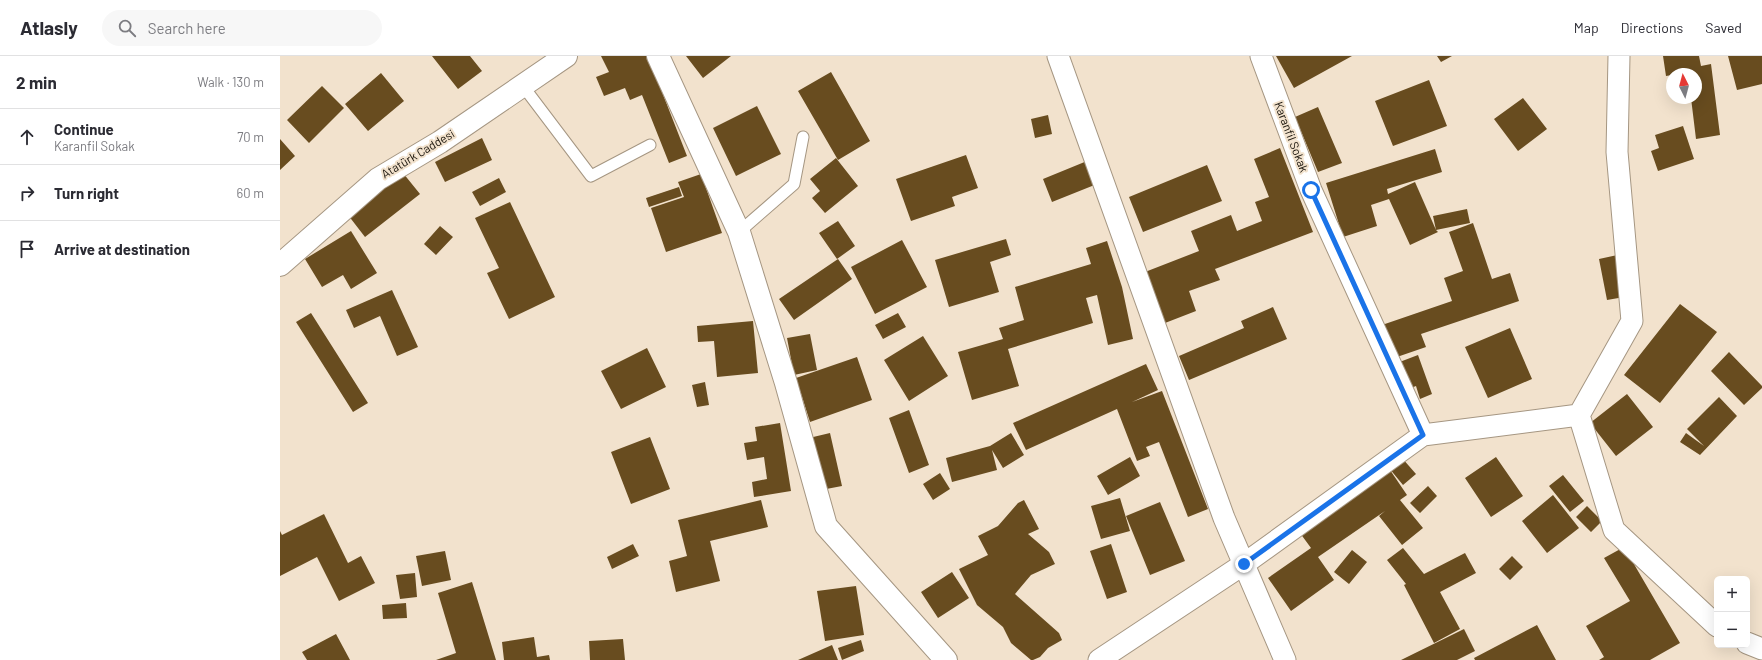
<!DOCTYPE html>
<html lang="en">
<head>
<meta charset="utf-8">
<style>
	:root { --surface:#fff; --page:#f7f7f7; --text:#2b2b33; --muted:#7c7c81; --line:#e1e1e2 }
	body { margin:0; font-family:Barlow,sans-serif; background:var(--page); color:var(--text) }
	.controls { position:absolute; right:12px; bottom:12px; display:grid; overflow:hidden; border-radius:6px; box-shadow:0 4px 16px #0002 }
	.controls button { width:36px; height:36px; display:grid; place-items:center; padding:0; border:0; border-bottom:1px solid var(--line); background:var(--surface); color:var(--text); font:20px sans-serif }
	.compass { position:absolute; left:1386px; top:12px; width:36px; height:36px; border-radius:50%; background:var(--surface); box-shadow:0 4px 16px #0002; rotate:354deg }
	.stop { position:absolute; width:12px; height:12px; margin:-9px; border:3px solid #1a73e8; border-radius:50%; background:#fff }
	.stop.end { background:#1a73e8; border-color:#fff; box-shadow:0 1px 4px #0008 }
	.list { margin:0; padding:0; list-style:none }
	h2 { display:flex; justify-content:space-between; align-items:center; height:52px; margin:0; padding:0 16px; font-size:17px }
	h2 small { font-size:13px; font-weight:400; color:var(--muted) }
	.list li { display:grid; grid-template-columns:26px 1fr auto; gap:12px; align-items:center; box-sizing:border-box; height:56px; padding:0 16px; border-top:1px solid var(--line) }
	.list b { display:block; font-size:15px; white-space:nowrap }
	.list p { margin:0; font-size:13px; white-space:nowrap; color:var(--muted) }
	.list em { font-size:13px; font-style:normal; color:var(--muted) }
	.icon { flex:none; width:22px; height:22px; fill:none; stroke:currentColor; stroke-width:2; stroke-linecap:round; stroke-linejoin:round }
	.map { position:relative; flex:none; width:1482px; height:604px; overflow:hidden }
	header { display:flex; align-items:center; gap:24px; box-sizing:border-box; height:56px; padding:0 20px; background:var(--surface); border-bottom:1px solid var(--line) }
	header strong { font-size:19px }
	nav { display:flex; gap:22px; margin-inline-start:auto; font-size:14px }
	.search { width:280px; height:36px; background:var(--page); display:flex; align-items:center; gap:10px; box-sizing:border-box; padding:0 14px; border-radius:22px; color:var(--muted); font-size:15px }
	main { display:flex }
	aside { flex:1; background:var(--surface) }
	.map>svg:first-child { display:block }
</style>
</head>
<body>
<header>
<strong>Atlasly</strong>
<div class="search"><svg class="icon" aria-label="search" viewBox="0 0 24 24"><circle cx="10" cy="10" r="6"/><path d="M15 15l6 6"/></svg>Search here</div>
<nav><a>Map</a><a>Directions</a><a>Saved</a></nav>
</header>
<main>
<aside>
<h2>2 min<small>Walk · 130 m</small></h2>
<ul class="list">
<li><svg class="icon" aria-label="ahead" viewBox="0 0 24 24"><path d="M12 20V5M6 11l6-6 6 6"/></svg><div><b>Continue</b><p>Karanfil Sokak</p></div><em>70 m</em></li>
<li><svg class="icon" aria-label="right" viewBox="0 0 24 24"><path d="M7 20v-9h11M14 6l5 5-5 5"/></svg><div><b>Turn right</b></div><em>60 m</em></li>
<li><svg class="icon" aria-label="arrive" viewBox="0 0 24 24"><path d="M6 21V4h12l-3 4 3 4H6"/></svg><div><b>Arrive at destination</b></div></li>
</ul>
</aside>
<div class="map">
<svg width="1482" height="604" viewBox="0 0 1482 604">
	<rect width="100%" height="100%" fill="#f2e2cd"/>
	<path fill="#684c1f" d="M152 0H190L202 15 178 33Z
		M321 0H368L407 100 389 107 362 39 350 44 345 32 324 40 316 21 329 16Z
		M406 0H451L423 22Z
		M996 0H1072L1014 32Z
		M1157 0H1172L1161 6Z
		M1383 0H1419L1421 10 1431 8 1440 79 1416 83 1411 42H1416V18H1392V19L1386 20Z
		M1448 0H1482V28L1457 34Z
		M551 16 590 85 558 104 518 35Z
		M101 17 124 45 88 75 65 48Z
		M1149 24 1167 70 1113 90 1095 45Z
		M42 30 64 52 29 87 7 64Z
		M1243 42 1267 73 1238 95 1214 63Z
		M477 50 501 98 456 120 433 72Z
		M1038 51 1062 107 1038 116 1015 61Z
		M768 59 772 78 755 82 751 63Z
		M1403 70 1414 103 1378 115 1371 95 1379 92 1375 79Z
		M202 82 212 104 165 126 155 106Z
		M0 83 15 100 0 114Z
		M1000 92 1033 176 935 213 940 224 909 235 916 255 885 267 865 216 919 195 911 175 951 159 957 175 982 165 975 146 989 141 974 103Z
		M1155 93 1162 116 1107 133 1108 138 1135 126 1156 174 1153 160 1187 153 1190 167 1156 174 1158 176 1130 189 1109 143 1091 149 1097 170 1063 181 1046 127Z
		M686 99 698 132 672 141 675 150 631 165 616 123Z
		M556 102 578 130 545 157 532 142 540 135 530 123Z
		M807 105 817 128 772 146 763 123Z
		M927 109 942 145 863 176 849 141Z
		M123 117 140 138 85 181 68 159Z
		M421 118 442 177 386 196 371 152 404 141 398 126Z
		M219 122 226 136 200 150 192 136Z
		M399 131 402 140 369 151 366 142Z
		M230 146 275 241 229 263 207 217 219 212 195 162Z
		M558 165 575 190 557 203 539 177Z
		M1193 167 1212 223 1230 217 1239 245 1141 278 1146 291 1114 302 1102 269 1172 245 1164 222 1183 215 1169 176Z
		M160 170 173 181 156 199 144 188Z
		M71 175 97 217 71 233 63 219 42 231 25 203Z
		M726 183 731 199 710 206 719 236 669 251 655 204Z
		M622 184 647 231 595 258 571 211Z
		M827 185 842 231 853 283 828 289 817 239 806 242 813 267 728 293 739 330 692 344 678 296 723 283 719 272 744 264 735 231 811 208 806 192Z
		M1342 198 1350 240 1327 244 1319 203Z
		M558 203 572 223 514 264 499 243Z
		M112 234 138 291 117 300 100 260 74 272 66 254Z
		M1400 248 1437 276 1380 347 1344 319Z
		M993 251 1007 283 909 324 899 300 964 272 961 265Z
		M31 257 88 347 73 356 16 266Z
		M618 257 626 271 603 283 595 269Z
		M473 265 478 317 437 321 434 285 418 286 417 270Z
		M1230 272 1252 323 1208 342 1185 291Z
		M530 278 537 314 514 319 507 282Z
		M643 280 668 320 629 345 604 304Z
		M367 292 386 331 341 353 321 315Z
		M1449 296 1482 330V332L1464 349 1431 315Z
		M1138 299 1152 338 1140 343 1136 330 1126 334 1117 307Z
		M577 301 592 344 530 366 516 322Z
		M866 308 878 334 852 346 882 335 928 453 908 461 879 386 866 391 870 400 857 405 837 353 746 394 733 367Z
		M425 326 429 349 417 351 412 329Z
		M1347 338 1373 371 1336 400 1310 367Z
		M1439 341 1457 360 1420 399 1400 386 1406 377 1424 390 1407 373Z
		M629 354 649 409 629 417 609 362Z
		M500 367 511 435 474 441 472 426 487 423 484 401 467 404 464 387 477 385 475 371Z
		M550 377 562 430 541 434 529 382Z
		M731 377 744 399 723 412 712 394 717 414 672 426 666 402 710 390Z
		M370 381 390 433 351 448 331 396Z
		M850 401 860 420 828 439 817 420Z
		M1216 401 1243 440 1211 461 1185 422Z
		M1122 402 1136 418 1123 429 1109 412Z
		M1110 414 1127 439 1120 444 1143 472 1122 489 1099 460 1105 455 1038 501 1054 524 1011 555 988 522 1031 492 1020 477Z
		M660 417 670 433 653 444 643 428Z
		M1283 419 1304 445 1290 456 1269 430Z
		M1148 430 1157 440 1140 457 1130 447Z
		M1273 439 1299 472 1267 497 1242 465Z
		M840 442 850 475 821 483 811 450Z
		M481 444 488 471 430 485 440 525 396 536 389 505 407 500 398 464Z
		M744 444 759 473 748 478 769 496 775 508 751 519 735 538 779 577 782 584 768 592 760 601 753 604H751L731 587 723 571 697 549 679 513 708 499 698 480 718 470 738 447Z
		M880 446 905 505 870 519 846 460Z
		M1307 450 1322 465 1311 476 1296 461Z
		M44 458 68 507 81 500 95 527 59 545 37 501 0 520V475L2 479Z
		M353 488 359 500 332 513 327 501Z
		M831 488 847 536 827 543 810 495Z
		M1344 491 1400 587 1370 604H1319L1324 601 1306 570 1350 545 1324 502Z
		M1123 492 1144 518 1185 497 1196 517 1160 536 1180 573 1154 587 1124 529 1126 528 1107 504Z
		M1072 494 1087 506 1069 528 1054 516Z
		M165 495 171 524 142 530 136 500Z
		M1232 500 1243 511 1230 524 1219 513Z
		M672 516 689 542 658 562 641 536Z
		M135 517 137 541 120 543 116 519Z
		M192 526 216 604H156L176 597 158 537Z
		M576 530 584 579 545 585 537 535Z
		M126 547 127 562 103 563 102 549Z
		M1257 569 1276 604H1195L1194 602Z
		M1184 573 1195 595 1177 604H1121Z
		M56 578 70 604H27L22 596Z
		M254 581 257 601 269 599 270 604H224L222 586Z
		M343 583 345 604H310L309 585Z
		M581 584 584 595 562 604 558 592Z
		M552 589 558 604H518Z"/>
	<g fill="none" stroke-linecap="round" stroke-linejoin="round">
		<g stroke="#a59682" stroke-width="13">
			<path id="lane" d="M243 30 311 120 370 89
				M459 176 514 128 523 81"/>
		</g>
		<g stroke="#a59682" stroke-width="23">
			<path id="street" d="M778 0 944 462 1005 604
				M981 0 1031 134 1143 379
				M1299 359 1334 474 1437 570
				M1467 587 1482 593
				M819 604 964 508 1143 379 1299 359 1352 265 1337 96 1339 0"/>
		</g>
		<g stroke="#a59682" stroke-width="24">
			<path id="secondary" d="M378 0 459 176 506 327 546 470 666 604
				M0 209 98 123 160 86 286 0"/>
		</g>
		<use href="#lane" stroke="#fff" stroke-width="11"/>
		<use href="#street" stroke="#fff" stroke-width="21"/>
		<use href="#secondary" stroke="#fff" stroke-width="22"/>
	</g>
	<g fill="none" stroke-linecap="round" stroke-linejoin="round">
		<path stroke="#1a73e8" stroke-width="5" d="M964 508 1143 379 1031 134"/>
	</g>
	<g text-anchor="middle" stroke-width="4" stroke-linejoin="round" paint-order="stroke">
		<g font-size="12" fill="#19140c" stroke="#f2e2cd">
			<text transform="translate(1011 81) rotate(69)" y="4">Karanfil Sokak</text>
			<text transform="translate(138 98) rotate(-31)" y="4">Atatürk Caddesi</text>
		</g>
	</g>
</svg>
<div class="controls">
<button>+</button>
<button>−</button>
</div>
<svg class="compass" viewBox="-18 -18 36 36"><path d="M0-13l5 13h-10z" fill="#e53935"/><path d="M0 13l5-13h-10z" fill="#7c7c81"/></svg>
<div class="stop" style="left:1031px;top:134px"></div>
<div class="stop end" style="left:964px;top:508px"></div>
</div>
</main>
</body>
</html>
